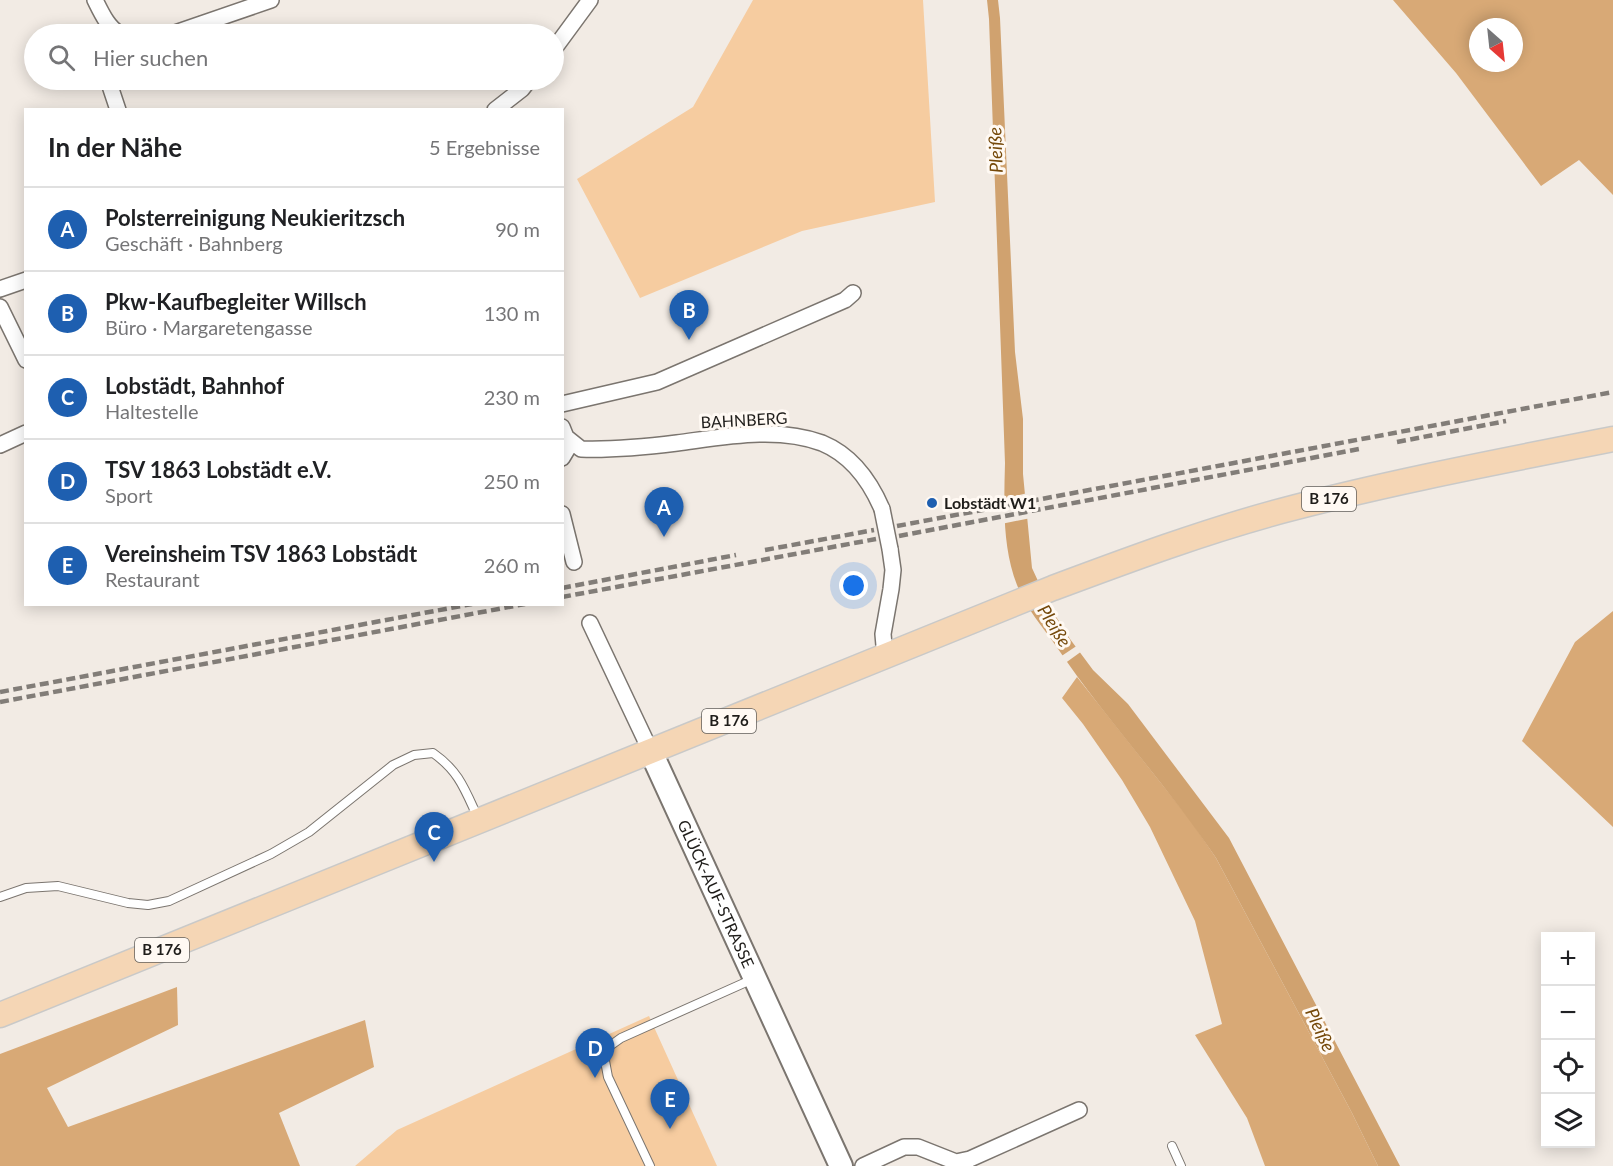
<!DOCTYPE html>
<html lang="de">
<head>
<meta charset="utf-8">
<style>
	:root { --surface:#fff; --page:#f6f6f6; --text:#202124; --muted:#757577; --line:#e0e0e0; --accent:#1e5fb0 }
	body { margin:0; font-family:Lato,sans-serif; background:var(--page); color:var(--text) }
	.controls { position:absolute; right:18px; bottom:18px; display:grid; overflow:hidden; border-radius:0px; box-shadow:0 3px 15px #0003 }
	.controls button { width:54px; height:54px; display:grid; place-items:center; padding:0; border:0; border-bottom:2px solid var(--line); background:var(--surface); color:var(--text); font:30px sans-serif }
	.compass { position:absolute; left:1469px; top:18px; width:54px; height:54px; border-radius:50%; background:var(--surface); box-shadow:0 3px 15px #0003; rotate:153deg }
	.you { position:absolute; left:854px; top:586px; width:21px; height:21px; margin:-15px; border:4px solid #fff; border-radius:50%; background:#1a73e8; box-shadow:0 0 0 9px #1a73e833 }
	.badge { display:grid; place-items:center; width:39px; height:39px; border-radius:50%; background:var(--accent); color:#fff; font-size:20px; font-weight:700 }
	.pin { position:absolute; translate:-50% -50px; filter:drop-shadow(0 2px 3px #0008) }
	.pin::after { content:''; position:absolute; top:32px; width:21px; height:18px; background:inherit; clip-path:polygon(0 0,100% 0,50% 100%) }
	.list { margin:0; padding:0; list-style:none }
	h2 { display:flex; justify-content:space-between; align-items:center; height:78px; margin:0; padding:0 24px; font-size:26px }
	h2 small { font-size:20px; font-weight:400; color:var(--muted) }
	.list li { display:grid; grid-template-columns:39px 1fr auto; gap:18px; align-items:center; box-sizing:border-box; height:84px; padding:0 24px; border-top:2px solid var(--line) }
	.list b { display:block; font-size:22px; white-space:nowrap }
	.list p { margin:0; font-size:20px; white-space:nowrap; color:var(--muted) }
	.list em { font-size:20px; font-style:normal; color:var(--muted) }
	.icon { flex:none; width:33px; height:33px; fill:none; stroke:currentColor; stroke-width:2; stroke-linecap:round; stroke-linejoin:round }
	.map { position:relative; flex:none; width:1613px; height:1166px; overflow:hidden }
	.search { position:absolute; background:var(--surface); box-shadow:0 3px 15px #0003; left:24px; top:24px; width:540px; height:66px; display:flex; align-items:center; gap:15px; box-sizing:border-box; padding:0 21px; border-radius:33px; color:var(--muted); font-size:22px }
	.panel { position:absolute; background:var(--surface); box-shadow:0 3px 15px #0003; left:24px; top:108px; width:540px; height:498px; border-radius:0px }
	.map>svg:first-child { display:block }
</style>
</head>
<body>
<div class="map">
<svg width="1613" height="1166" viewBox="0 0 1613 1166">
	<rect width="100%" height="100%" fill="#f2ebe4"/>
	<path fill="#f6cca0" d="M753 0H923L935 202 802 231 640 298 577 179 693 107Z
		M649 1016 717 1166H355L397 1130Z"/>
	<path fill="#d8a976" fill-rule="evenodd" d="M1393 0H1613V195L1579 160 1541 186 1456 73ZM1478 27H1514V63H1478Z
		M1613 611V827L1522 741 1575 642Z
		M1077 677 1191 821 1216 858 1352 1113 1378 1166H1265L1247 1118 1195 1035 1222 1024 1195 921 1150 827 1122 780 1083 724 1062 698Z
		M177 987 178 1025 47 1088 68 1127 365 1020 374 1067 279 1113 300 1166H0V1054Z"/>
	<path fill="#d0a26f" d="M987 0H998L1000 18 1015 352 1023 419V474L1032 568 1050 607 1070 639 1093 670 1128 704 1229 838 1400 1166H1378L1352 1113 1216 858C1167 785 1106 720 1056 646 1042 626 1026 608 1017 585 1002 546 1004 504 1005 463L989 19Z"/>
	<path fill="#f2ebe4" d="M1028 493 1031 518 1001 524V499Z
		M1078 645 1082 651 1064 664 1060 657Z"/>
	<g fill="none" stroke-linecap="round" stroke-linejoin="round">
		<g stroke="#7b756f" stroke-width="10">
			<path id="service" d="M0 897 26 888 58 886 128 903 148 905 169 901 271 854 309 832 393 765 414 755 433 753C459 771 465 790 478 818
				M1172 1146 1181 1166
				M650 1166 608 1077 605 1061 607 1048 621 1038 753 979"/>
		</g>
		<g stroke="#7b756f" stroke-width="18">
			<path id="minor" d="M95 0C101 12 108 28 120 34
				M172 34 271 0
				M554 49 590 0
				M108 80 118 110
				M495 110 522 89 529 80
				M0 289 26 280
				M0 307 26 360
				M562 404 657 382 845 300 853 293
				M562 427 566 437 581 449C613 450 645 447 677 443 723 437 777 426 822 443 851 455 870 481 882 509
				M0 445 26 433
				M562 458 571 443
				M562 514 574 562
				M590 623 651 752
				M885 657 883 634 891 589 893 570 890 549
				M863 1166 904 1147H918L956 1162 970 1159 1079 1110"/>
		</g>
		<g stroke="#7b756f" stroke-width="26">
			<g id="secondary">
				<path id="s1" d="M651 752 841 1166"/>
			</g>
		</g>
		<g stroke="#c9c9c8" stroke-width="27">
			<path id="primary" d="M0 1015 1053 588C1128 560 1203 532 1281 511 1390 482 1502 461 1613 439"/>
		</g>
		<use href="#service" stroke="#fff" stroke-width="8"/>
		<use href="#minor" stroke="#fff" stroke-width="15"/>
		<use href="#secondary" stroke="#fff" stroke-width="22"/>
		<use href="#primary" stroke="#f5d6b5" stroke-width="24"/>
		<path stroke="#827d78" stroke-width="4.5" stroke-dasharray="9 4.5" stroke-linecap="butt" d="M1397 442 1506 421
			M897 526 1613 392
			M899 536 1359 449
			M765 550 874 530
			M562 588 736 555
			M562 597 876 539
			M0 692 472 604
			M0 702 525 604"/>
		<g stroke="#7b756f" stroke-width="18" stroke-linecap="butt">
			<path id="minor-bridge" d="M882 509 890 549"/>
		</g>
		<use href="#minor-bridge" stroke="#fff" stroke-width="15"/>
	</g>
	<circle fill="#1e5fb0" stroke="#fff9f3" stroke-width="2" cx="932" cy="503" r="6"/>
	<g text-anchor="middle" stroke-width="6" stroke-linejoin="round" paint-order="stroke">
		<g fill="#fff9f3" stroke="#625f5b" stroke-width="1.5">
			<rect x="1302" y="487" width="54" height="24" rx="4.5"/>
			<rect x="702" y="709" width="54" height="24" rx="4.5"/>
			<rect x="135" y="938" width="54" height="24" rx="4.5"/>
		</g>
		<g font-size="15" font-weight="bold" fill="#1f1d1a">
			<text x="1329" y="504">B 176</text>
			<text x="729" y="726">B 176</text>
			<text x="162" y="955">B 176</text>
		</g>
		<g font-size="16" fill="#1f1d1a" stroke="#fff9f3">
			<text transform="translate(744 420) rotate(-3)" y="6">BAHNBERG</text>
			<text dy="6" stroke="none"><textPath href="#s1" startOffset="156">GLÜCK-AUF-STRASSE</textPath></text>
		</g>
		<g font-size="16" font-weight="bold" fill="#1f1d1a" stroke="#fff9f3" text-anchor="start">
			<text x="944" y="509">Lobstädt W1</text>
		</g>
		<g font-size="18" font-style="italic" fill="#75490a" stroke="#fff9f3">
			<text transform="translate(996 150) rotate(-92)" y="6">Pleiße</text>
			<text transform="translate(1054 626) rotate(58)" y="6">Pleiße</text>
			<text transform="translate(1320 1030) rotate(65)" y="6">Pleiße</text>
		</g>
	</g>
</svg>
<div class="controls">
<button>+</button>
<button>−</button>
<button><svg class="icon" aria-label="locate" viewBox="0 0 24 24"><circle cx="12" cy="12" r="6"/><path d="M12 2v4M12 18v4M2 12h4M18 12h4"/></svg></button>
<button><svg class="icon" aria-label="layers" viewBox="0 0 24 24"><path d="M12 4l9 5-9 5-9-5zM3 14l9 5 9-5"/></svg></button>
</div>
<svg class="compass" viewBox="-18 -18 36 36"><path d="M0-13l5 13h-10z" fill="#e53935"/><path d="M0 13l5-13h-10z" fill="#757577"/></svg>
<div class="you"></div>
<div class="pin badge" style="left:664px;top:537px">A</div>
<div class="pin badge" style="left:689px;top:340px">B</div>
<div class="pin badge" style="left:434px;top:862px">C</div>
<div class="pin badge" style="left:595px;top:1078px">D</div>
<div class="pin badge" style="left:670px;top:1129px">E</div>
<div class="search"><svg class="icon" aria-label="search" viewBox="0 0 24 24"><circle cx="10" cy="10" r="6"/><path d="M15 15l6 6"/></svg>Hier suchen</div>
<section class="panel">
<h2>In der Nähe<small>5 Ergebnisse</small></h2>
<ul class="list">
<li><span class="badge">A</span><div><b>Polsterreinigung Neukieritzsch</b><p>Geschäft · Bahnberg</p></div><em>90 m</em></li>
<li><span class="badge">B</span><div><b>Pkw-Kaufbegleiter Willsch</b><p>Büro · Margaretengasse</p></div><em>130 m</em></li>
<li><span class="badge">C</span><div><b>Lobstädt, Bahnhof</b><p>Haltestelle</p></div><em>230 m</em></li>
<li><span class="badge">D</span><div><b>TSV 1863 Lobstädt e.V.</b><p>Sport</p></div><em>250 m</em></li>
<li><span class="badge">E</span><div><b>Vereinsheim TSV 1863 Lobstädt</b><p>Restaurant</p></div><em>260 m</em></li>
</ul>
</section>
</div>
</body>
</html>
